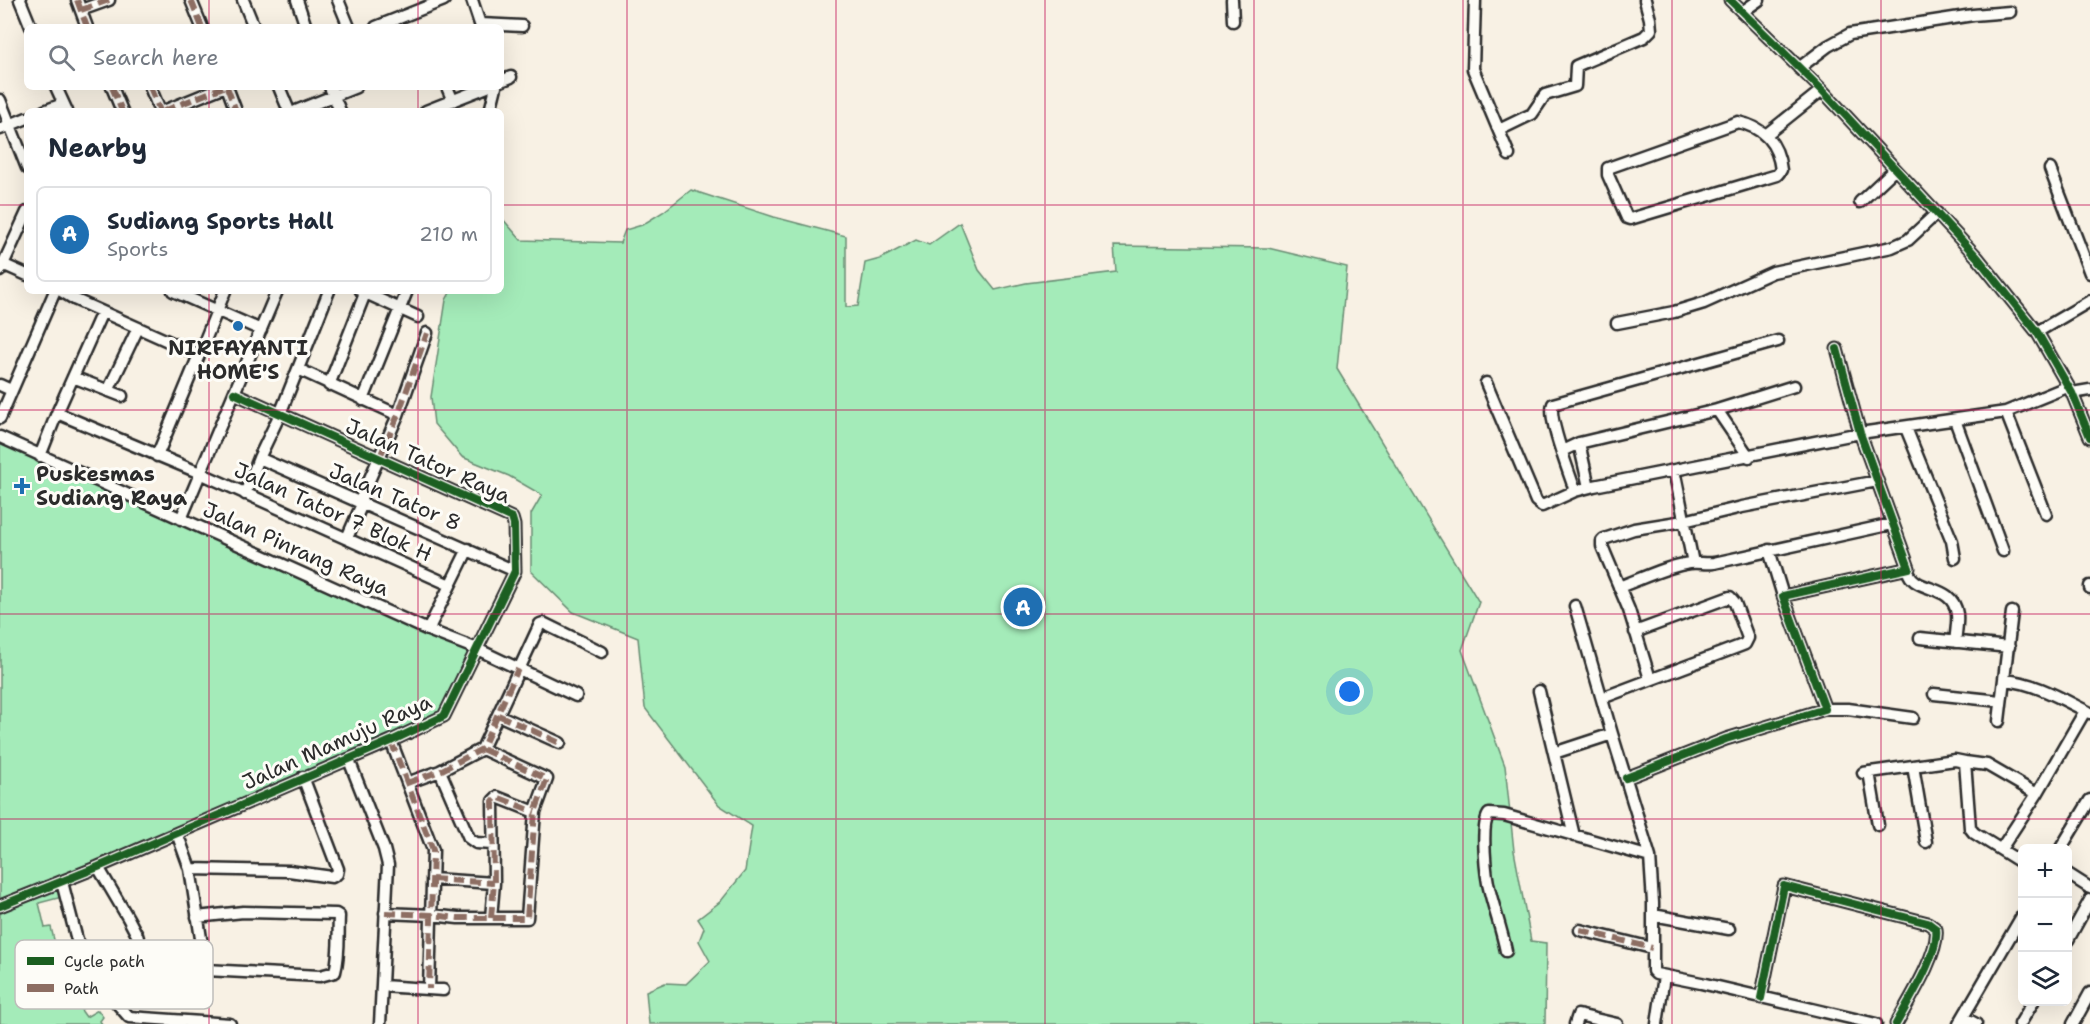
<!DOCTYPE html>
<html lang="en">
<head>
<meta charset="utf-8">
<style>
	:root { --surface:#fff; --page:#f6f6f7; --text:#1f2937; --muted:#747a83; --line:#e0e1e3; --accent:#1f6fb2 }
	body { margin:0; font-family:"Shantell Sans",sans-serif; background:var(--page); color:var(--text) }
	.controls { position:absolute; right:18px; bottom:18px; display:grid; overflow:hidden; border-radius:9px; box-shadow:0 6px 24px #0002 }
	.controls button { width:54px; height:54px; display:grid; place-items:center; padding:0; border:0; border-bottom:2px solid var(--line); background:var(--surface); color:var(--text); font:30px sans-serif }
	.you { position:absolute; left:1350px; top:692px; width:21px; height:21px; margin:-15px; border:4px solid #fff; border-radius:50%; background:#1a73e8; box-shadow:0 0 0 9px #1a73e833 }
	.badge { display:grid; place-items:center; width:39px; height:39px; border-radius:50%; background:var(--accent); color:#fff; font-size:20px; font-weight:700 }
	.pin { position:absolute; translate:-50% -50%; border:3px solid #fff; box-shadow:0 2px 6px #0006 }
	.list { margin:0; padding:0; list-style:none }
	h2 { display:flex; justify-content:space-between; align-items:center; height:78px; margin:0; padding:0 24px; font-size:26px }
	h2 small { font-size:20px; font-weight:400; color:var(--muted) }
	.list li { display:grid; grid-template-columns:39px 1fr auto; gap:18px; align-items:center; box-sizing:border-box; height:96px; margin:0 12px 12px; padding:0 12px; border:2px solid var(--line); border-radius:9px }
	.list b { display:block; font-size:22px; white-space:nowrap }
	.list p { margin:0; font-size:20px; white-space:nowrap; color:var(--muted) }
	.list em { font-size:20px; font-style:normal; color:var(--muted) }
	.icon { flex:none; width:33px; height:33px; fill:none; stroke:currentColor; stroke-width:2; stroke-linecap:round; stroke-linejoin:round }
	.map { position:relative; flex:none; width:2090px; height:1024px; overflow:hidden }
	.search { position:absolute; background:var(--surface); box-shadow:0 6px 24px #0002; left:24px; top:24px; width:480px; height:66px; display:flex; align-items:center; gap:15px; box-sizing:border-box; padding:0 21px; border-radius:9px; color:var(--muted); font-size:22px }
	.panel { position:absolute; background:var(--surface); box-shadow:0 6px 24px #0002; left:24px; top:108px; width:480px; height:186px; border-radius:9px }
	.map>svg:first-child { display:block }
</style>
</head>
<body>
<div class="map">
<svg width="2090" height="1024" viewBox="0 0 2090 1024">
	<rect width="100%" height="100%" fill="#f8f1e4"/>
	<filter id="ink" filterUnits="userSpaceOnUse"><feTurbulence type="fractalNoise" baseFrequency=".0167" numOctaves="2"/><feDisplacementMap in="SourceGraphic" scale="12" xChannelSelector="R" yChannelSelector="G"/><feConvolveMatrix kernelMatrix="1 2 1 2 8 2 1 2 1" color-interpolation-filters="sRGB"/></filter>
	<g filter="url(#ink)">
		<path fill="#a4ebb9" stroke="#688b72" stroke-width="1.5" d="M691 190 774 217 846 236V307L858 306 865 263 880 259 916 240 929 245 960 223 979 270 995 290 1026 283 1116 272 1114 246 1268 248 1347 267 1337 369 1479 602 1462 650 1505 766 1514 851 1531 941 1546 943 1545 1024H649L646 991 665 983 686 984 710 961 699 941 704 928 698 919 721 901 745 871 752 826 719 805 645 708 638 638 573 612 531 571V514L542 495 509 476 462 457 434 424 431 397 446 300 451 291H501V217L521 240 620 243 625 230 642 225 663 212Z
			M0 437 477 649 448 712 62 882V897L39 903 45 928 51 927 55 944 64 943 65 947 57 953 70 969 68 972 73 978 67 985 72 991 70 993 76 1001 85 995 90 1002 81 1010 86 1017 98 1010 103 1017 100 1021 102 1024H0Z"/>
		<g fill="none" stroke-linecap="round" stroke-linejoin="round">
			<g stroke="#2b2b2b" stroke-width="15">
				<path id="minor" d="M20 0 31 27
					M77 0 87 27
					M191 0 202 27
					M243 0 254 27
					M297 0 306 27
					M338 0 349 27
					M472 0 481 27
					M1232 0 1233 21
					M1475 0 1473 69 1509 155
					M1730 0 1822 90 1977 257 2037 332 2072 393 2090 437
					M81 10 109 0
					M1742 12 1759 0
					M481 24 522 26
					M376 27 444 0
					M1799 68 1828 46 1850 34 1973 15 2010 12
					M501 81 511 77
					M56 87 67 111
					M112 87 122 111
					M150 87 160 111
					M227 87 236 111
					M279 87 289 111
					M330 87 340 111
					M447 87 453 101
					M0 100 27 168
					M44 111 63 104
					M164 111 223 87
					M296 111 356 87
					M426 111 487 87
					M490 111 496 87
					M1738 122C1763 127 1778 143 1781 170L1777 175 1630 219 1627 218 1608 175V168Z
					M0 129 27 118
					M1499 130 1532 114 1545 95 1575 86 1576 66 1644 37 1651 30 1650 19 1645 0
					M1767 134 1822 90
					M2050 169 2090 273
					M1860 202 1894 170
					M0 263 27 275
					M0 271 27 212
					M61 291 76 300 199 355 157 456
					M173 291 261 330
					M361 291 418 317
					M102 312 57 413 200 473 450 585
					M1617 323 1674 312 1704 303 1773 272 1892 247 1908 240 1937 213
					M2037 332 2090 301
					M199 355 225 291
					M298 369 398 415
					M73 377 122 396
					M1486 383 1536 501 1542 506 1575 491 1594 486 1860 433 2006 412 2067 387
					M0 385 11 390
					M329 385 366 291
					M108 391 138 328
					M2072 393 2090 390
					M363 400 407 291
					M1717 410 1749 457
					M2006 412 2046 514
					M0 418 55 291
					M1955 420 2003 551
					M1906 428 1952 541 1955 558
					M0 437 428 630 477 649 576 696
					M1579 443 1589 487
					M1562 451 1579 443 1717 410 1794 386
					M40 456 57 413
					M259 458 515 571
					M1674 470 1693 563
					M1575 491C1570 474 1547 418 1553 404L1778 341
					M245 494 259 458 280 414 329 291
					M359 503 398 415 427 333
					M181 519 277 291
					M347 538 362 504
					M1769 550 1783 596
					M1909 574C1918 593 1953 584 1957 614 1958 622 1956 633 1955 642
					M2090 586V588
					M1619 587C1641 579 1667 566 1690 563 1698 562 1705 564 1714 563L1892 524
					M1575 606 1612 734 1650 857 1653 903V971L1656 974 1701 983 1876 1024
					M428 630 468 549
					M1920 638 2009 647
					M1650 679 1629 610 1602 546V541L1604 539 1634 529 1684 521 1742 507 1877 481
					M2005 680C2036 683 2062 699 2090 713
					M1539 691 1574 836
					M1934 694 2000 701
					M1602 698 1740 646 1745 644 1748 638 1735 603 1730 597 1635 632
					M1825 709H1848L1913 718
					M498 715 560 743
					M1999 721 2012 612
					M391 741 433 850 429 989
					M1554 753 1612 734
					M349 760 384 849 388 865 380 1024
					M1965 762 1987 765 2037 794
					M440 771 469 838 476 843 493 844
					M1869 772 1878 825
					M1863 773 1913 766
					M1626 778 1726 739 1825 709 1783 596 1909 568 1860 433 1837 349
					M407 783 440 771 482 749 540 624 543 623 602 652
					M177 833 190 869
					M1926 842 1913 766 1955 760 1965 762 1970 828 1974 833 2022 863
					M2061 848 2090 800
					M2001 849 2037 794 2085 711
					M98 867 128 918 137 935 144 958 153 968 178 970H206L320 976 335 972C340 954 338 935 339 916L336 914 243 912 197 917
					M2068 874 2090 888
					M432 879 494 883
					M62 882 77 940 116 1002 129 1017 230 1024
					M0 906 98 867 391 741 444 716 515 571 514 525 512 518 234 393
					M385 913 432 915 458 918H527L535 812 547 779 482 749
					M1653 915 1729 929
					M491 918 494 883 493 801 497 797 535 812
					M1580 930 1652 948
					M2068 940 2090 900
					M1506 951C1502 931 1495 912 1490 892 1486 878 1480 825 1489 814L1504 815 1650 857
					M206 970 190 869 289 871 332 877 337 874 338 869 303 777
					M382 986 443 990
					M1761 998 1784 886 1928 923 1936 929C1940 952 1908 1002 1896 1024
					M1963 1017 1976 1024
					M1575 1024 1578 1015 1617 1024
					M1657 1024 1664 976
					M1959 1024 2022 916
					M2020 1024 2033 1002
					M2073 1024 2090 993"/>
			</g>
			<use href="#minor" stroke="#fdfcf7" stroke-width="10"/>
			<path stroke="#8d6e63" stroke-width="6" stroke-dasharray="12 6" stroke-linecap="butt" d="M77 0 87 27
				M191 0 202 27
				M81 10 109 0
				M112 87 122 111
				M150 87 160 111
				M227 87 236 111
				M164 111 223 87
				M379 459 398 415 427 333
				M498 715 560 743
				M391 741 433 850 429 989
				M407 783 440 771 482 749 518 669
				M432 879 494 883
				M385 913 432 915 458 918H527L535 812 547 779 482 749
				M491 918 494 883 493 801 497 797 535 812
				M1580 930 1652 948"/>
			<g stroke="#fdfcf7" stroke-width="11">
				<path id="cycleway" d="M1730 0 1822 90 1977 257 2037 332 2072 393 2090 437
					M1626 778 1726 739 1825 709 1783 596 1909 568 1860 433 1837 349
					M0 906 98 867 391 741 444 716 515 571 514 525 512 518 234 393
					M1761 998 1784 886 1928 923 1936 929C1940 952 1908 1002 1896 1024"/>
			</g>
			<use href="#cycleway" stroke="#1b5e20" stroke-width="8"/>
		</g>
	</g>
	<path fill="none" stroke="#c2185b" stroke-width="1.5" stroke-opacity="0.55" d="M209 0V27M418 0V27M627 0V1024M836 0V1024M1045 0V1024M1254 0V1024M1463 0V1024M1672 0V1024M1881 0V1024M209 87V111M418 87V111M0 205H27M501 205H2090M209 291V1024M418 291V1024M0 410H2090M0 614H2090M0 819H2090"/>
	<g fill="#1f6fb2" stroke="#fdfcf7" stroke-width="2">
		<circle cx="238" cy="326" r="6"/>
		<path d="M19 477h6v6h6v6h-6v6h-6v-6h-6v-6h6z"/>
	</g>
	<g text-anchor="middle" stroke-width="6" stroke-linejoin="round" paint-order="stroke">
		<g font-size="21" font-weight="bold" fill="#2b2b2b" stroke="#fdfcf7">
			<text x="238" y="355">NIRFAYANTI<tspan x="238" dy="24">HOME'S</tspan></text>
			<text x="36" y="481" text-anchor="start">Puskesmas<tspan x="36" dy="24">Sudiang Raya</tspan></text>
		</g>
		<g font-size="21" fill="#2b2b2b" stroke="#fdfcf7">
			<text transform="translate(428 461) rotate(24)" y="7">Jalan Tator Raya</text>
			<text transform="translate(395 497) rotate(23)" y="7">Jalan Tator 8</text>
			<text transform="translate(333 512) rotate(24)" y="7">Jalan Tator 7 Blok H</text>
			<text transform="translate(296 549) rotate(24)" y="7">Jalan Pinrang Raya</text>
			<text transform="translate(337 742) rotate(-24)" y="7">Jalan Mamuju Raya</text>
		</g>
	</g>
	<rect x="15" y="940" width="198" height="69" rx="9" fill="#fdfcf7" stroke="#bebdba" stroke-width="1.5"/>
	<rect x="27" y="957" width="27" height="8" fill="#1b5e20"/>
	<rect x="27" y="984" width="27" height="8" fill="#8d6e63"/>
	<g font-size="16" fill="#2b2b2b">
		<text x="64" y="967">Cycle path</text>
		<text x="64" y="994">Path</text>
	</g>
</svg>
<div class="controls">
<button>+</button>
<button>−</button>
<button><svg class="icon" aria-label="layers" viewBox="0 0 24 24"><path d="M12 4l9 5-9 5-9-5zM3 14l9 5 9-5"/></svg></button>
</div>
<div class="you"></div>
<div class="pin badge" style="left:1023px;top:607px">A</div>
<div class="search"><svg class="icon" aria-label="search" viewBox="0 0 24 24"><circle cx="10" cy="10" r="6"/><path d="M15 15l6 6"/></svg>Search here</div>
<section class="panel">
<h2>Nearby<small></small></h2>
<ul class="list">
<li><span class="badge">A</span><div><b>Sudiang Sports Hall</b><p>Sports</p></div><em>210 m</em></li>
</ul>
</section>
</div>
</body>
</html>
